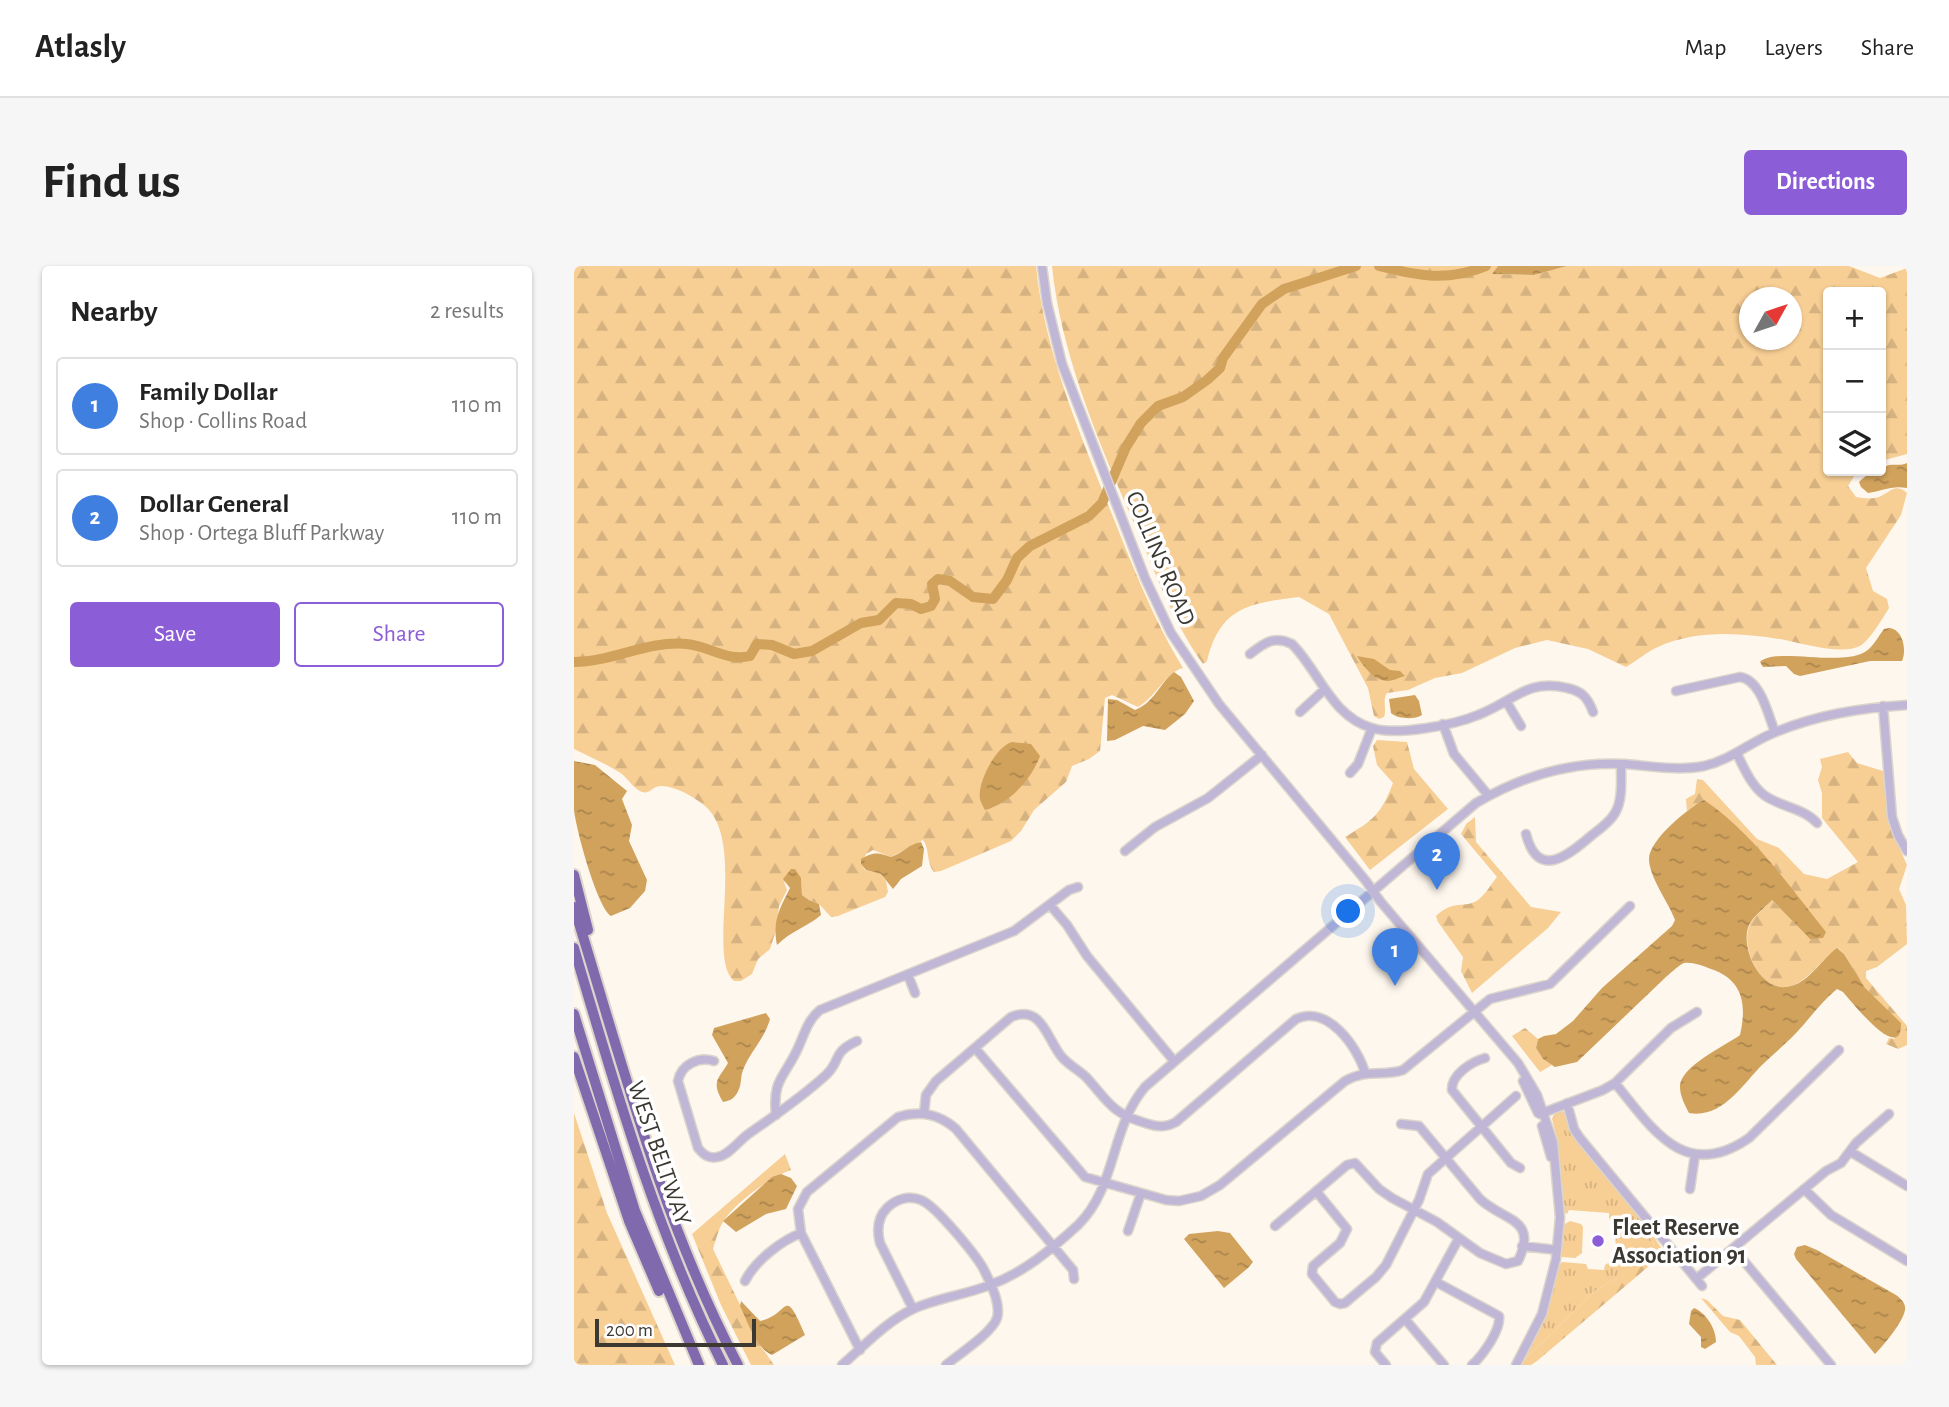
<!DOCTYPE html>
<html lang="en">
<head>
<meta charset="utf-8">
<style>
	:root { --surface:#fff; --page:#f6f6f6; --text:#222; --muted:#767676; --line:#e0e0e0; --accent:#8b5dd7 }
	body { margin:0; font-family:"Alegreya Sans",sans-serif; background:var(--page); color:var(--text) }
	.controls { position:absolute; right:21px; top:21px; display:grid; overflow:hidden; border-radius:7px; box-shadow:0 2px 5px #0004 }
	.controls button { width:63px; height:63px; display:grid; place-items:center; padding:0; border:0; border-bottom:2px solid var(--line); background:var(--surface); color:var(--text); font:35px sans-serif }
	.compass { position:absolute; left:1165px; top:21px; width:63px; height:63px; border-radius:50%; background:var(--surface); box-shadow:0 2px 5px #0004; rotate:50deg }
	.scale { position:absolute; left:21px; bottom:18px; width:161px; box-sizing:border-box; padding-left:7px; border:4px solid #3c3832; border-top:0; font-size:19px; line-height:24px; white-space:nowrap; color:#3c3832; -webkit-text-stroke:5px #fff; paint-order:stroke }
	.you { position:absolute; left:775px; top:646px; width:24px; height:24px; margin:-18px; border:5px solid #fff; border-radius:50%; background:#1a73e8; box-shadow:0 0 0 10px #1a73e833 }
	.badge { display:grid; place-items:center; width:46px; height:46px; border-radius:50%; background:var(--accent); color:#fff; font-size:23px; font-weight:700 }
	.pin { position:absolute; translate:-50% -58px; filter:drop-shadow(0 2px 4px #0008) }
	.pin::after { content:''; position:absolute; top:37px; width:24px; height:21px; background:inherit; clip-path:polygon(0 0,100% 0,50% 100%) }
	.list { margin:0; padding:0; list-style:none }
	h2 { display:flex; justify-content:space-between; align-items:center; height:91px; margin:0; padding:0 28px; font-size:30px }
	h2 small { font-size:23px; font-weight:400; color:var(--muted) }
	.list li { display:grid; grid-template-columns:46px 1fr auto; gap:21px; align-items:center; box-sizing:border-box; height:98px; margin:0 14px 14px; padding:0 14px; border:2px solid var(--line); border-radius:7px }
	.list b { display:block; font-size:26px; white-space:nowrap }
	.list p { margin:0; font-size:23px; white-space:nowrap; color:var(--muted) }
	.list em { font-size:23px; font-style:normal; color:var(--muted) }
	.actions { display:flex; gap:14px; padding:21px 28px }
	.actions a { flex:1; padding:16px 0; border:2px solid var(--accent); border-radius:7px; text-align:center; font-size:24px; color:var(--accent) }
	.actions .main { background:var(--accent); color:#fff }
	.icon { flex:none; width:38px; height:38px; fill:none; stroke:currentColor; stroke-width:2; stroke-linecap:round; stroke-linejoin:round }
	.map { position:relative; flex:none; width:1333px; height:1099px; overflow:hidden; border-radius:7px }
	header { display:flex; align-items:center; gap:42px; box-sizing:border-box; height:98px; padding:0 35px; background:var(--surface); border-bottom:2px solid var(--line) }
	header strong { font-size:33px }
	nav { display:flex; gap:38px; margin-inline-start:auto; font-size:24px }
	.intro { display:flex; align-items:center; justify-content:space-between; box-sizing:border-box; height:168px; padding:0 42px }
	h1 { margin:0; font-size:49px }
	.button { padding:18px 32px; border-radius:7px; background:var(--accent); color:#fff; font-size:24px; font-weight:700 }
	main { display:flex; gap:42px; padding:0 42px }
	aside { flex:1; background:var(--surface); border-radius:7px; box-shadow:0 2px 5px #0004 }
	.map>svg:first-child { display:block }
</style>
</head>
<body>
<header>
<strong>Atlasly</strong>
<nav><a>Map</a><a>Layers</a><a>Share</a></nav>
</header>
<div class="intro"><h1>Find us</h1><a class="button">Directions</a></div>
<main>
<aside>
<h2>Nearby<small>2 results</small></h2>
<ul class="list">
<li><span class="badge" style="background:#3f7fe0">1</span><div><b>Family Dollar</b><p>Shop · Collins Road</p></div><em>110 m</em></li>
<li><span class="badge" style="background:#3f7fe0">2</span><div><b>Dollar General</b><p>Shop · Ortega Bluff Parkway</p></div><em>110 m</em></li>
</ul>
<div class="actions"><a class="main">Save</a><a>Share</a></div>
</aside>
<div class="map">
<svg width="1333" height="1099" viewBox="0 0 1333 1099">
	<defs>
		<pattern id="grass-tufts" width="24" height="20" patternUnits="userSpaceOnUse" patternTransform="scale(1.75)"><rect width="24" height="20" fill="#f7ce94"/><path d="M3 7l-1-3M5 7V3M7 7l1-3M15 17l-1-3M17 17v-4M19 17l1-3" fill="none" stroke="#d5b280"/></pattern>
		<pattern id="forest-firs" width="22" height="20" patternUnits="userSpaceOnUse" patternTransform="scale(1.75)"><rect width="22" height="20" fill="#f7ce94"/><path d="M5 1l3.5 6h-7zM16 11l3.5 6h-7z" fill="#d5b280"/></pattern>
		<pattern id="water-ripples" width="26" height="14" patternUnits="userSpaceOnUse" patternTransform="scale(1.75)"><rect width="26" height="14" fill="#d1a25c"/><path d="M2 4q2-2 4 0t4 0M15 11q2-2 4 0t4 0" fill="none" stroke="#ab854d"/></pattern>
	</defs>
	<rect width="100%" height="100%" fill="#fef7ee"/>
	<path fill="url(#grass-tufts)" d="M989 845 993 849 1002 873 1066 950 1064 956 1079 976 1081 983 1074 992 1056 1005 1022 1024 949 1095 971 1049 985 999 988 996 1012 998 1014 1003 1030 1004 1031 999 1041 993 1042 962 1035 952V947L995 944 993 948 990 946 982 869 978 853 981 847Z
		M996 955 1007 958 1009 961 1008 987 1001 992 988 991 986 986 989 959Z"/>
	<path fill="url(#forest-firs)" fill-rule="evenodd" d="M0 0H462C470 82 503 160 533 236 556 293 577 350 609 402 593 405 581 432 564 441L538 429 531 432 526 485 515 493 498 500 492 516 460 544 447 565 437 575 367 605 360 606C352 597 356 583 349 574L317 591 299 584 292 588 287 598 291 604 307 608 312 615 314 626 311 631 264 650 257 651 245 638 235 634 228 629 227 612 210 616 213 624 205 640 203 661 196 683 184 693 178 708 167 715H160C132 691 173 576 131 540 122 532 95 516 82 521 77 523 75 528 68 526 61 524 54 513 48 508 33 498 16 491 0 483Z
		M478 0H924L919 8 960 9 993 0H1275L1306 12 1333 2V188L1307 195V26H1254V205H1289L1280 210 1274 220 1282 231C1290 232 1299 234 1307 230 1317 225 1322 217 1333 227L1327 249 1292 302 1299 325 1313 333 1315 342C1309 352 1295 375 1286 380 1268 389 1230 378 1211 374 1169 367 1124 363 1084 381 1072 386 1063 395 1052 401L1014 383 973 374 941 382 888 407 861 412 834 424 813 427C808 433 813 443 810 451L805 453 800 450 794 422 755 348 725 331C675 337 646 341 633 395L629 398C600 357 583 311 563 264 527 182 487 90 478 0ZM1176 32H1218V74H1176Z
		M803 474 833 476 840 503 874 543 796 604 771 571C800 554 807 548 819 517L803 499 799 480Z
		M1274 486 1283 497 1309 505 1317 563 1333 599 1325 623 1332 639 1333 678 1303 701 1292 705V712L1333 760V779L1324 783 1312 778 1315 772 1321 773 1270 688 1264 682C1249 692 1233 716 1217 720 1188 729 1165 682 1176 658 1180 650 1192 641 1198 634L1236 673 1121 539 1113 545 1112 533 1121 528 1123 513 1129 514 1183 573 1205 582 1230 608 1253 613 1284 596 1248 552V527L1244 514 1248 501 1246 493Z
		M901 551 902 576 957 641 987 646 974 662 898 727 887 705 889 691 864 656 862 650C880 633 891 643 904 634 912 628 917 618 923 611L887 568 892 558Z
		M951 762 964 773 962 782 969 793 978 799 966 806 938 770Z
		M0 847 33 947 101 1099H0Z
		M211 888 217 904C197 911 160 937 149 956 144 964 142 974 139 983L184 1076 200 1099H177L147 1039 118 968Z
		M1066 950 1090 986 1088 989 963 1095 957 1099H948L949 1095 1022 1024 1052 1007 1078 988 1080 978 1064 956Z
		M1127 1032 1133 1034 1149 1050 1166 1054 1203 1099H1182L1181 1091 1165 1070 1156 1066Z"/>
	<path fill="url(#water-ripples)" d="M924 0H993L960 9 918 8Z
		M1333 197V222C1318 219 1308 225 1294 227L1287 221 1285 216C1294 207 1305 203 1315 199 1322 198 1326 200 1333 197Z
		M1315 362C1329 363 1333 384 1328 395H1296L1226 410 1220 408 1212 400 1189 401 1186 396C1201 381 1263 400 1289 387 1299 382 1303 372 1310 363Z
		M783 390 800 393 816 404 826 405 831 410C826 411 819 415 814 415 800 415 789 400 783 390Z
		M600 406 607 411 620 435 611 448 591 464 569 460 541 474 533 475 534 433 543 434 561 444C580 437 586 417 600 406Z
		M841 429 845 435 848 449C840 454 824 453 817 447L815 433Z
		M438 476 457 478 466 490C457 514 436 537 411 544 410 542 406 535 406 533 403 517 422 480 438 476Z
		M0 495 21 499 53 525 48 533 58 559 55 575 73 614 71 625 56 642 37 650C23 641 2 563 0 544 0 528 0 511 0 495Z
		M1130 534C1179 567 1215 620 1252 666L1249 672 1236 673 1198 634C1192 641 1179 650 1175 659 1165 682 1188 729 1217 720 1235 716 1249 692 1263 682L1270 688 1291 722 1327 757C1328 800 1277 735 1269 726L1263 723C1248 735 1236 752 1223 766 1212 778 1199 788 1188 799 1168 819 1148 853 1115 847 1111 839 1106 830 1106 821 1105 801 1151 780 1166 769 1173 738 1169 714 1137 703 1129 700 1119 696 1110 697 1105 699 1098 706 1093 710L1003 796 981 801 969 793 962 782 964 773 970 770 982 768 999 755 1028 722 1098 660 1101 654C1095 637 1075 611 1075 593 1075 574 1114 542 1130 534Z
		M347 576 350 583 348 600 327 613 319 623 307 608 292 604 287 598V593C301 585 304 587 317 591 329 587 335 578 347 576Z
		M217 603H221L227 612 228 629 235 634 245 638 247 649C233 661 217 665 203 679 198 655 206 642 216 622L209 613Z
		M192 747 196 753C191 772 176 786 169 804 166 812 168 820 163 827 160 833 155 835 149 836 137 815 144 814 154 797L138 769 140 762Z
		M207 908 217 912 223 920 212 943 192 948 162 966 149 955 198 911Z
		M644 965 656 967 679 996 674 1002 650 1022 610 973 615 968Z
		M1231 979 1243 984 1322 1029C1327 1033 1332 1037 1331 1044 1329 1056 1310 1079 1301 1088L1222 993 1220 988 1223 981Z
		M167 1035 186 1055C216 1049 209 1017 231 1069L198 1089C181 1081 174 1056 166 1040Z
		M1120 1042C1132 1047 1142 1062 1142 1076L1131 1083 1127 1081V1071L1115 1058 1117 1045Z"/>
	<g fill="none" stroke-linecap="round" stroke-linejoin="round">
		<path stroke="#d1a25c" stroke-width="10" d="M805 0C845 10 872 16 912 0
			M0 396C38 396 74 374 113 378 135 380 153 396 176 390L183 378 198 379 220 388 238 385 287 357 305 354 322 337 337 338 347 343 357 340 361 333 358 318 364 313 376 315 399 331 419 333 433 314 443 292 456 280 515 250 528 237 552 181 567 157 584 140 609 131 633 114 646 102 649 92 688 38 710 23 782 0"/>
		<g stroke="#dbd5cc" stroke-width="11">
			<path id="minor" d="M468 0 473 37 488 98 571 312 597 367 645 438 792 615 806 635 944 797 963 829 979 876 986 951 982 993 968 1048 942 1099
				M676 388C690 377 700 369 718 378 745 405 757 450 798 462 823 470 880 459 904 449 939 436 953 412 993 422 1008 425 1014 432 1019 446
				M1102 425 1166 411C1187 414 1194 449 1201 466
				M932 435 947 460
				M1309 440 1318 551 1324 569 1333 585
				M726 446 751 423
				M869 458 880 488 914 529
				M1163 488C1170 502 1177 519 1190 529 1206 541 1230 542 1243 557
				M776 507 784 498 798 462
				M952 568C964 615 995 589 1018 569 1026 563 1036 556 1041 547 1049 534 1047 513 1047 498
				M551 585 581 561 634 532 688 489
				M476 639 493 659 513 690 600 795
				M334 709 341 727
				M401 782 511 911 592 934 605 935 627 930 646 919 771 815C794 802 808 811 829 804L916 733 976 718 1056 640
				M911 792C897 796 877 809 878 824L937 897 946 902
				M140 795C124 790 107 799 104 815L124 882C129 888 134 893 143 891 154 890 164 876 173 869 200 850 227 832 252 809 268 794 257 787 283 775
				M949 815 964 847
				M1041 817C1078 862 1110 917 1175 872L1265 784
				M993 837 1000 863 1006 872 1128 1020
				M350 847 352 829 362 815 437 751C468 738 473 773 487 790 494 799 504 803 512 811 534 835 537 847 571 857 583 861 591 862 602 856L722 753C753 738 784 781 791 807
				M966 848 1029 824 1041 817 1097 762 1123 746
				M202 849C198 813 211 811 224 782 231 767 233 755 246 744L440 665 495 624 504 621
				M968 860 977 891
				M1277 886 1333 920
				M1116 923 1121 889
				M1230 923 1257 949 1333 995
				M742 925 773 963 766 977 739 1000 738 1008 761 1036 766 1038 771 1037 802 1011 812 999 845 934 854 908 942 830
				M701 960 773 899 781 897 805 923 818 932 863 956 906 987 932 998 944 995C965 952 929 955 906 933L845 860 827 858
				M554 965 567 927
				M948 980 983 984
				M1159 982 1257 1099
				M1122 1013 1252 905 1267 897 1282 877 1315 848
				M171 1015C181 995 207 975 227 967
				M862 1016 925 1050C927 1064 909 1089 898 1099
				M339 1043 306 977C303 965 303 952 313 942 322 933 335 929 347 934 361 939 405 992 411 1006 417 1017 427 1039 423 1052 418 1067 385 1088 372 1099
				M831 1053 870 1099
				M286 1084 227 967 224 943 233 926 324 851C347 844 365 848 382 863L499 1004 500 1013
				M268 1099C290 1080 313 1055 339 1043 363 1032 391 1029 416 1019 449 1007 478 983 504 959 543 921 536 862 571 821L902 537C948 510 996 495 1050 498 1076 500 1104 505 1130 500 1156 494 1174 478 1197 468 1241 449 1286 442 1333 439
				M812 1099 801 1086 803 1077 850 1036 885 972"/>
		</g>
		<g stroke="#dbd5cc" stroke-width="14">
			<path id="highway" d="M0 609 14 664
				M0 641C48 796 88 955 164 1099
				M0 682C42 825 82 965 149 1099
				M0 748 61 945 125 1099
				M0 791 55 955 85 1025"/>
		</g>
		<use href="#minor" stroke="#c0b7d7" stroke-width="8"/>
		<use href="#highway" stroke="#806aad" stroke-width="10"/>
	</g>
	<circle fill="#8b5dd7" stroke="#fff" stroke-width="2.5" cx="1024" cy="975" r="7"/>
	<g text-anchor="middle" stroke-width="7" stroke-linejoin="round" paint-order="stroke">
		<g font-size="24" fill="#3c3832" stroke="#fff">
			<text transform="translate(587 292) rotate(67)" y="8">COLLINS ROAD</text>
			<text transform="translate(86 887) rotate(71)" y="8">WEST BELTWAY</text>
		</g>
		<g font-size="24" font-weight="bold" fill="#3c3832" stroke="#fff" text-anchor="start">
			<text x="1038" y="969">Fleet Reserve<tspan x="1038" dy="28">Association 91</tspan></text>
		</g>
	</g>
</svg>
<div class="controls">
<button>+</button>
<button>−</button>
<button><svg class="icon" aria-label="layers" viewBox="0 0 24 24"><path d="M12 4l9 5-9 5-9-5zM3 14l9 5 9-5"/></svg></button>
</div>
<svg class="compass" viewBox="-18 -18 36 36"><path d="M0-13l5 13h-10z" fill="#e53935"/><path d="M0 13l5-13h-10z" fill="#767676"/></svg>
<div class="scale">200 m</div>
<div class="you"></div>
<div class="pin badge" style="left:821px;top:720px;background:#3f7fe0">1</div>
<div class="pin badge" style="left:863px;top:624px;background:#3f7fe0">2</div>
</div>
</main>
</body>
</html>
